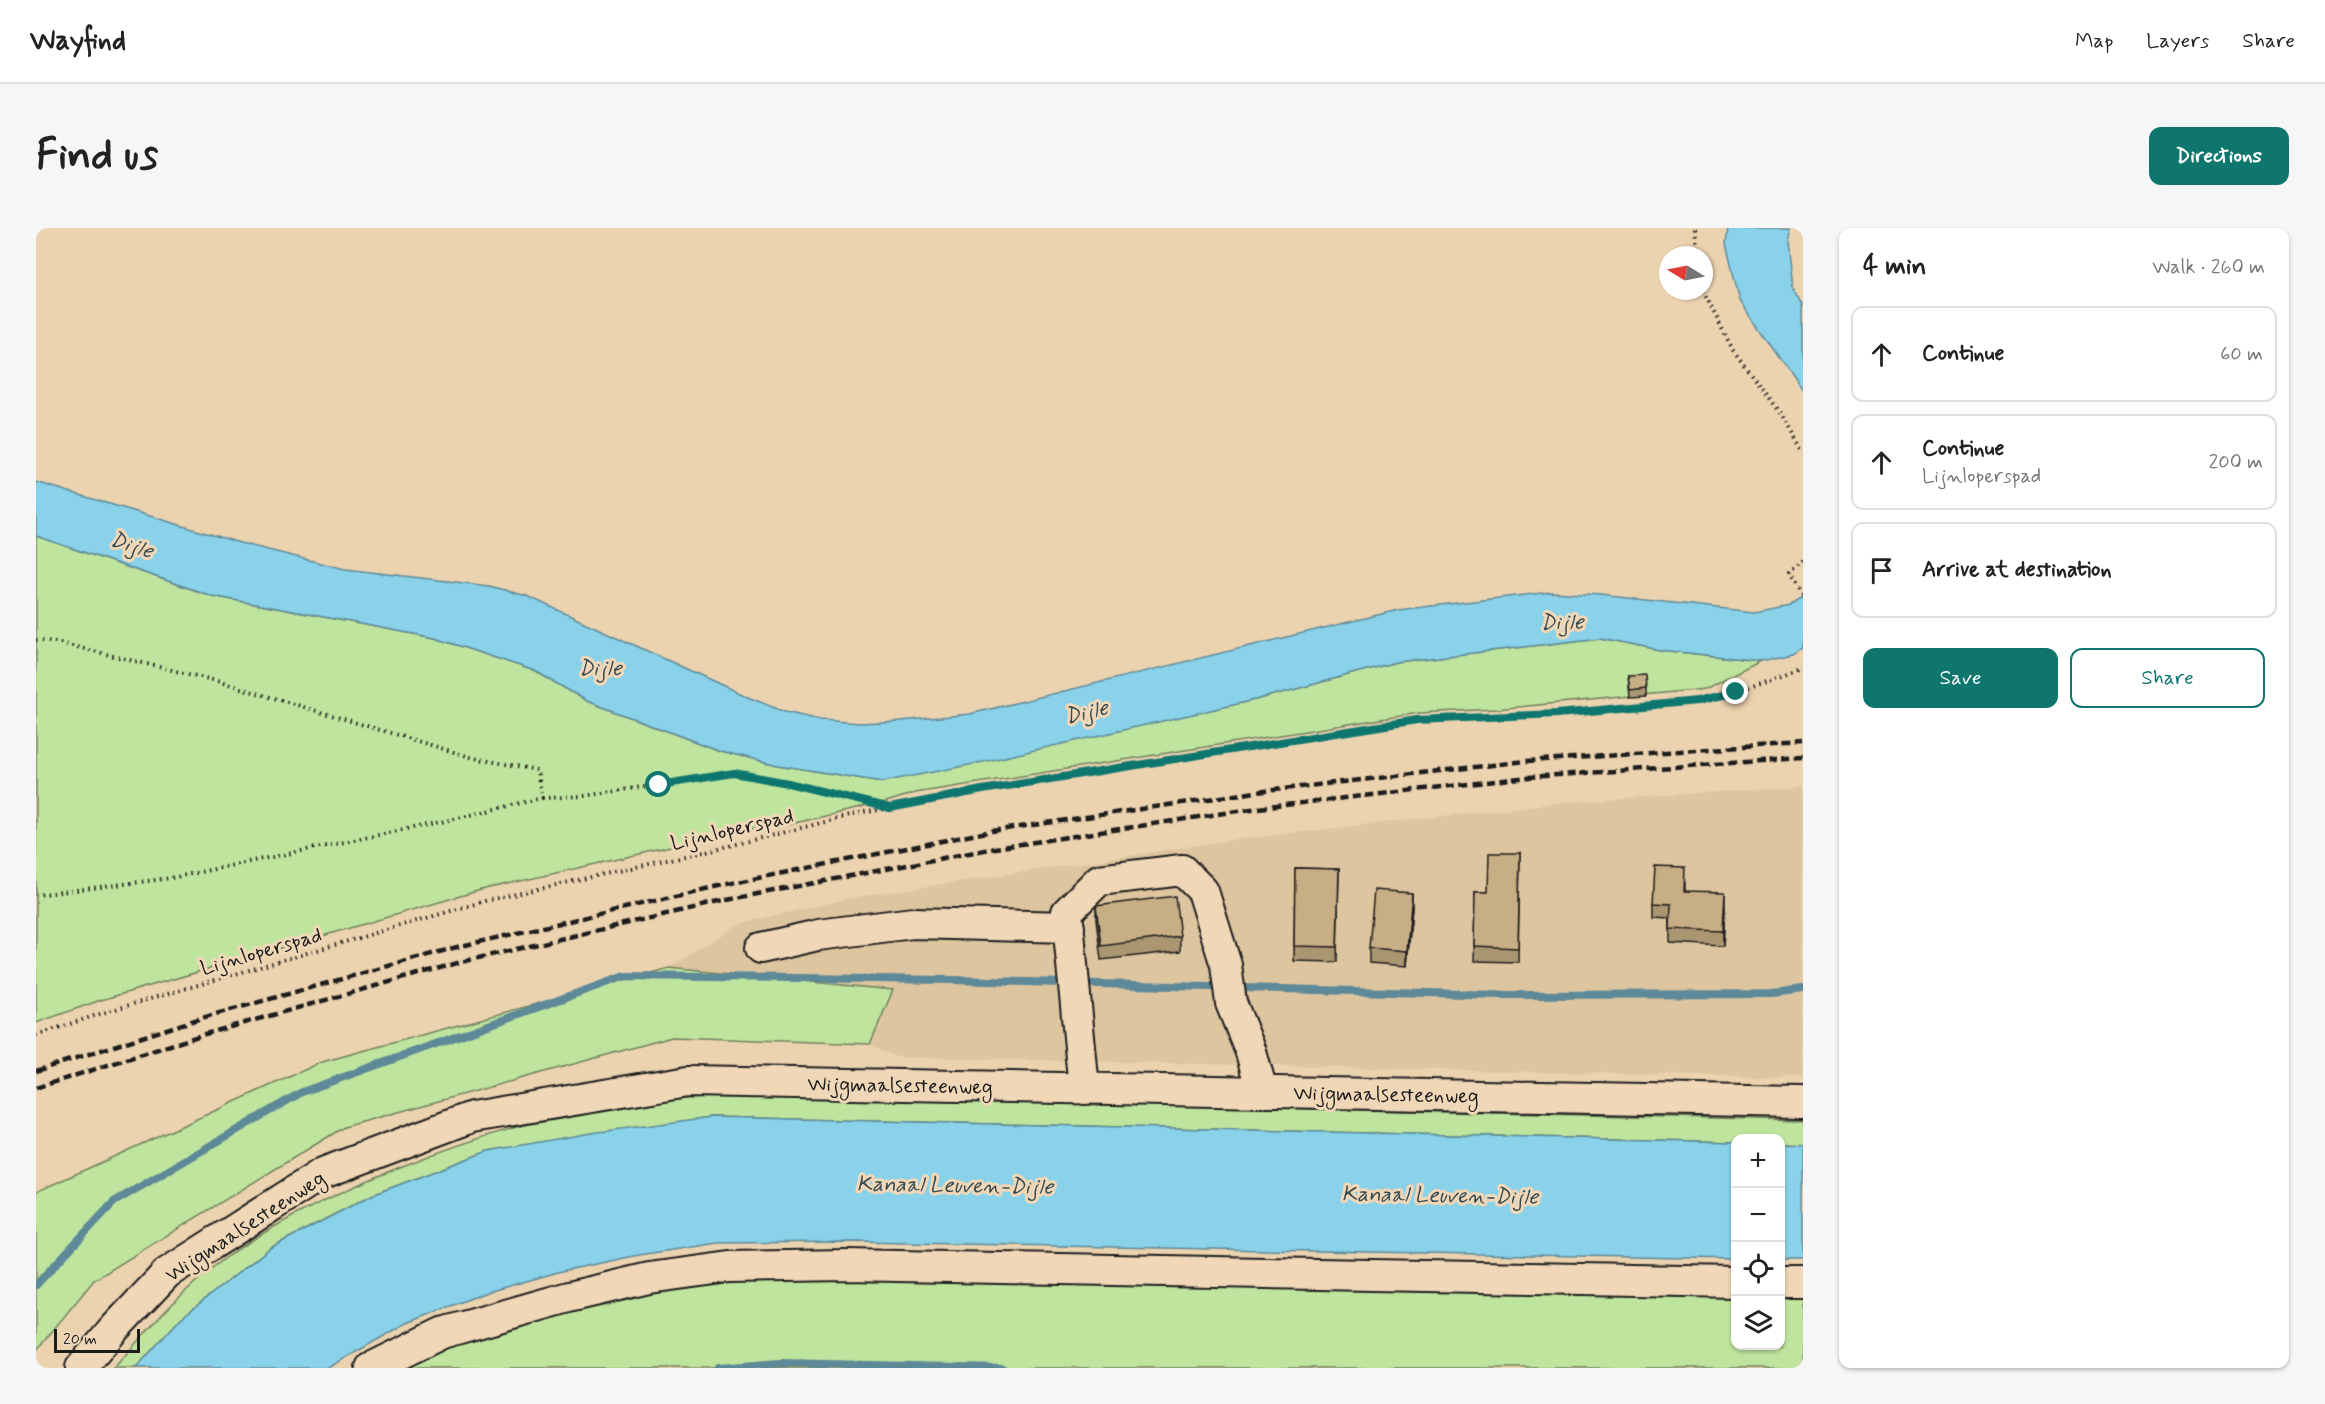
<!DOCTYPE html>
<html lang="en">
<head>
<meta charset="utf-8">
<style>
	:root { --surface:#fff; --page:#f6f6f6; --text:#222; --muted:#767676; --line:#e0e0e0; --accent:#0f766e }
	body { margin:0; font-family:Mynerve,sans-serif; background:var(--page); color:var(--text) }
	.controls { position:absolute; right:18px; bottom:18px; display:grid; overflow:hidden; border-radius:12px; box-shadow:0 2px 4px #0004 }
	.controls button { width:54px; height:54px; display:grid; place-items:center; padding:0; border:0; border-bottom:2px solid var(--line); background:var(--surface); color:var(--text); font:30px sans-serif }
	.compass { position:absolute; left:1623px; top:18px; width:54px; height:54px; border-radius:50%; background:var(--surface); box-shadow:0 2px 4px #0004; rotate:280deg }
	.scale { position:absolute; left:18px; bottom:15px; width:86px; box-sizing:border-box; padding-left:6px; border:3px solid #1c1c1c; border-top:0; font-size:16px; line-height:21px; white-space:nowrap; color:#1c1c1c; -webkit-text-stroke:4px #efd7b7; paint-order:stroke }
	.stop { position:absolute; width:18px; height:18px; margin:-14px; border:4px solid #0f766e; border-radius:50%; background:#fff }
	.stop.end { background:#0f766e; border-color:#fff; box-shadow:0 2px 6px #0008 }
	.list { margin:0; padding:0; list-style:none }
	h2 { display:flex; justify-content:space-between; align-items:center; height:78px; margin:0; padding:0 24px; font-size:26px }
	h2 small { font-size:20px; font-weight:400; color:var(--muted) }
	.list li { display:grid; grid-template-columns:39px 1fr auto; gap:18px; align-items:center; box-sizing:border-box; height:96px; margin:0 12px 12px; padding:0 12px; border:2px solid var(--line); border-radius:12px }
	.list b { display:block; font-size:22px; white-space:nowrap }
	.list p { margin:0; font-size:20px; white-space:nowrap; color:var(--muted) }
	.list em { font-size:20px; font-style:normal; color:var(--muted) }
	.actions { display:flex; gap:12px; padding:18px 24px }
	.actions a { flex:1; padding:14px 0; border:2px solid var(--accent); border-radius:12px; text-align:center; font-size:21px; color:var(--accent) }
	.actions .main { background:var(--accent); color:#fff }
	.icon { flex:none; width:33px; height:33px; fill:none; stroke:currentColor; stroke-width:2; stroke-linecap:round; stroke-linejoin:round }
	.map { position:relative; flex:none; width:1767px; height:1140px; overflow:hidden; border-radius:12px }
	header { display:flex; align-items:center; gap:36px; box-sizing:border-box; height:84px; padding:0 30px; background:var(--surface); border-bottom:2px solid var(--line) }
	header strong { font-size:28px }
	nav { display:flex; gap:33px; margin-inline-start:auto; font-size:21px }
	.intro { display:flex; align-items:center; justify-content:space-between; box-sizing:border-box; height:144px; padding:0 36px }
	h1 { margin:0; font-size:42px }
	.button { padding:15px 27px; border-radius:12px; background:var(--accent); color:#fff; font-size:21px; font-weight:700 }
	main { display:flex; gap:36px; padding:0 36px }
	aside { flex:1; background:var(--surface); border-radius:12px; box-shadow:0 2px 4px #0004 }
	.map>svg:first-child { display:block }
</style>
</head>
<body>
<header>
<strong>Wayfind</strong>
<nav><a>Map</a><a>Layers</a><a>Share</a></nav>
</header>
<div class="intro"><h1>Find us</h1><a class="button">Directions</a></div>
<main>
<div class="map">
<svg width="1767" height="1140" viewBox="0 0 1767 1140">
	<rect width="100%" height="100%" fill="#ecd3b0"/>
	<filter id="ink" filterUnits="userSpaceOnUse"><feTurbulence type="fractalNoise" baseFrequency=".0167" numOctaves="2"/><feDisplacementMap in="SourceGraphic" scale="12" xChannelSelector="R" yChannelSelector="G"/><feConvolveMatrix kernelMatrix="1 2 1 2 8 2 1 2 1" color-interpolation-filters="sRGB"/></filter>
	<g filter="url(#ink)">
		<path fill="#ddc5a0" d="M1767 558V850L860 829 834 816 857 762 633 740 702 696 815 670 1202 611 1530 574Z"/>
		<path fill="#bfe49e" stroke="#6e805d" stroke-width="1.5" d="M0 308 176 368 399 410 499 443 551 473 684 523 742 537 846 554 1223 471 1360 434 1564 410 1624 422 1725 433 1669 461 1460 481 1383 485 879 565 850 574 750 597 749 593 445 662 65 772 0 795Z
			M633 740 857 762 834 816 636 809 308 899 58 1052 0 1123V964L286 834Z
			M699 868 1767 892V916L1745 915 1744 910H1700L1699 914 676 889 452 923 336 967 234 1020 145 1090 100 1140H78C115 1098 152 1055 198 1024 249 989 307 962 364 939 445 907 530 881 617 872 644 869 672 869 699 868Z
			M809 1051 1699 1064 1700 1118H1744L1745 1065 1767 1066V1140H356L427 1112 582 1068 666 1055Z"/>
		<path fill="#89d2ea" stroke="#5d8998" stroke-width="1.5" d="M1692 0H1755L1752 12 1757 60 1767 78V164L1704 73 1690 16Z
			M0 254 204 315 309 341 453 358 491 368 714 470 749 484 784 492 824 495 865 493 934 486 1362 382 1515 364 1565 367 1718 384 1753 377 1767 368V420L1758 426 1725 433 1624 422 1564 410 1360 434 1223 471 938 536 846 554 742 537 684 523 551 473 499 443 399 410 176 368 0 308Z
			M676 889 1699 914V1031L819 1014 682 1015 603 1027 526 1043 448 1065 369 1096 292 1140H100L145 1090 234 1020 336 967 452 923 555 905Z
			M1745 915 1767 916V1032H1745Z"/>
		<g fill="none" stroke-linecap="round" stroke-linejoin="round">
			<path stroke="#5d8998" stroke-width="8" d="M0 1057 78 974 266 864 589 748 917 752 1464 767 1735 766 1767 762
				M682 1140 744 1135 966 1140"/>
			<g stroke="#1c1c1c" stroke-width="34">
				<path id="minor" d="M725 720 782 707 877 695 1033 699
					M1048 861 1031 684 1063 652 1146 642 1167 663 1190 737 1195 775 1215 824 1226 864
					M1744 1055H1767
					M45 1140 78 1101 131 1045 287 945 436 889 652 853 1767 874
					M335 1140 406 1105 533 1069 613 1050 694 1039 811 1037 1700 1054"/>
			</g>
			<path stroke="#1c1c1c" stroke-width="4" stroke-dasharray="1.5 4.5" stroke-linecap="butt" d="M1659 0 1662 27
				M1667 63 1697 122 1746 188 1767 224
				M1767 334 1753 347 1767 372
				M0 412 20 414 181 453 438 530 501 542 506 570 405 594 135 650 0 667
				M506 570 548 568 698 545 752 555 850 579
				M0 807 73 783 449 673 693 618 817 587 946 562 1381 492 1521 486 1661 473 1700 464 1767 440"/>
			<use href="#minor" stroke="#efd7b7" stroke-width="30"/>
			<path stroke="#1c1c1c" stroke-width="4.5" stroke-dasharray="9 4.5" stroke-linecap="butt" d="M0 843 162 791 421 719 687 657 956 603 1220 564 1491 533 1767 515
				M0 860 169 806 425 734 691 672 959 620 1222 580 1493 549 1767 530"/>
		</g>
		<path fill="#ab9672" stroke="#1c1c1c" stroke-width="1.5" d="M1592 448 1610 460V468L1594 469Z
			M1484 625 1482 734 1438 733 1439 664H1452Z
			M1259 640 1303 641 1301 734 1258 733Z
			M1649 655V663L1689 679 1687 718 1634 715V690L1617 689V675Z
			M1060 678 1144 708V723L1065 732 1060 692Z
			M1376 679 1371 738 1333 735V720Z"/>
		<path fill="#8b7a5d" stroke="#1c1c1c" stroke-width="1.5" d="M1689 664V679L1687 718V703Z
			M1376 665V679L1371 738V723Z"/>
		<path fill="#c7ae85" stroke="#1c1c1c" stroke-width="1.5" d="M1609 447 1610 460 1594 462 1592 448Z
			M1453 625H1484L1482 720 1438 718 1439 664H1452Z
			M1619 639 1649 640 1648 663 1689 664 1687 703 1634 701 1635 676 1617 675Z
			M1259 640 1303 641 1301 719 1258 718Z
			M1338 662 1376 665 1371 723 1333 720Z
			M1139 668 1144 708 1065 718 1060 678Z"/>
	</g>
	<g fill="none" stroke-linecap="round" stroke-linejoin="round" filter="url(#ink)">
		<path stroke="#0f766e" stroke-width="8" d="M623 557 698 545 752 555 854 580 946 562 1381 492 1521 486 1661 473 1700 464"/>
	</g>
	<g text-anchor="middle" stroke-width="6" stroke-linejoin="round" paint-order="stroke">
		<g font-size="21" fill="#1c1c1c" stroke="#efd7b7">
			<text transform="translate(696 601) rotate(-13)" y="7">Lijnloperspad</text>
			<text transform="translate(225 723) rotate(-16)" y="7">Lijnloperspad</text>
			<text transform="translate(864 857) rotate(1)" y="7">Wijgmaalsesteenweg</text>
			<text transform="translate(1350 866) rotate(1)" y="7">Wijgmaalsesteenweg</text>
			<text transform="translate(209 998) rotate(-33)" y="7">Wijgmaalsesteenweg</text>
		</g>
		<g font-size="22" font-style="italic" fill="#374a50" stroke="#efd7b7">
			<text transform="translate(96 316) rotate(18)" y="8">Dijle</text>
			<text transform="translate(1526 393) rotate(-1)" y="8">Dijle</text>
			<text x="564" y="447">Dijle</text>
			<text transform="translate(1050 483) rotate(-13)" y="8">Dijle</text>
			<text transform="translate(919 956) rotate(1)" y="8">Kanaal Leuven-Dijle</text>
			<text transform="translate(1404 966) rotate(1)" y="8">Kanaal Leuven-Dijle</text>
		</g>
	</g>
</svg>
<div class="controls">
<button>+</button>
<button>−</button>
<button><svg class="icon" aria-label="locate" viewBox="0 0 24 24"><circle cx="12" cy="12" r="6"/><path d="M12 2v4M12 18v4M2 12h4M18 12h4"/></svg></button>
<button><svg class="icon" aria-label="layers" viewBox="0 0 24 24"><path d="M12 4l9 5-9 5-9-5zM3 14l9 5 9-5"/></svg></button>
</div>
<svg class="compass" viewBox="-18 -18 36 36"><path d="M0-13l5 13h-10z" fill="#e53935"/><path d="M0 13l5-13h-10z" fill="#767676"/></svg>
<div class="scale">20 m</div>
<div class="stop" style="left:623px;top:557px"></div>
<div class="stop end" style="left:1700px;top:464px"></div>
</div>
<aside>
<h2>4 min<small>Walk · 260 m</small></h2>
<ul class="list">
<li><svg class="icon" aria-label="ahead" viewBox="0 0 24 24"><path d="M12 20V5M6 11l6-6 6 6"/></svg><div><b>Continue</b></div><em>60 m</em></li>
<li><svg class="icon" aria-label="ahead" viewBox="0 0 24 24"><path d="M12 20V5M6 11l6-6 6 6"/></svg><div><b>Continue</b><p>Lijnloperspad</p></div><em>200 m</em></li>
<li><svg class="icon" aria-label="arrive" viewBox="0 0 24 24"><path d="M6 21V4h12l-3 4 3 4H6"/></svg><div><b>Arrive at destination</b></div></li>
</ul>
<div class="actions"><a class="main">Save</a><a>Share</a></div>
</aside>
</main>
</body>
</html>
